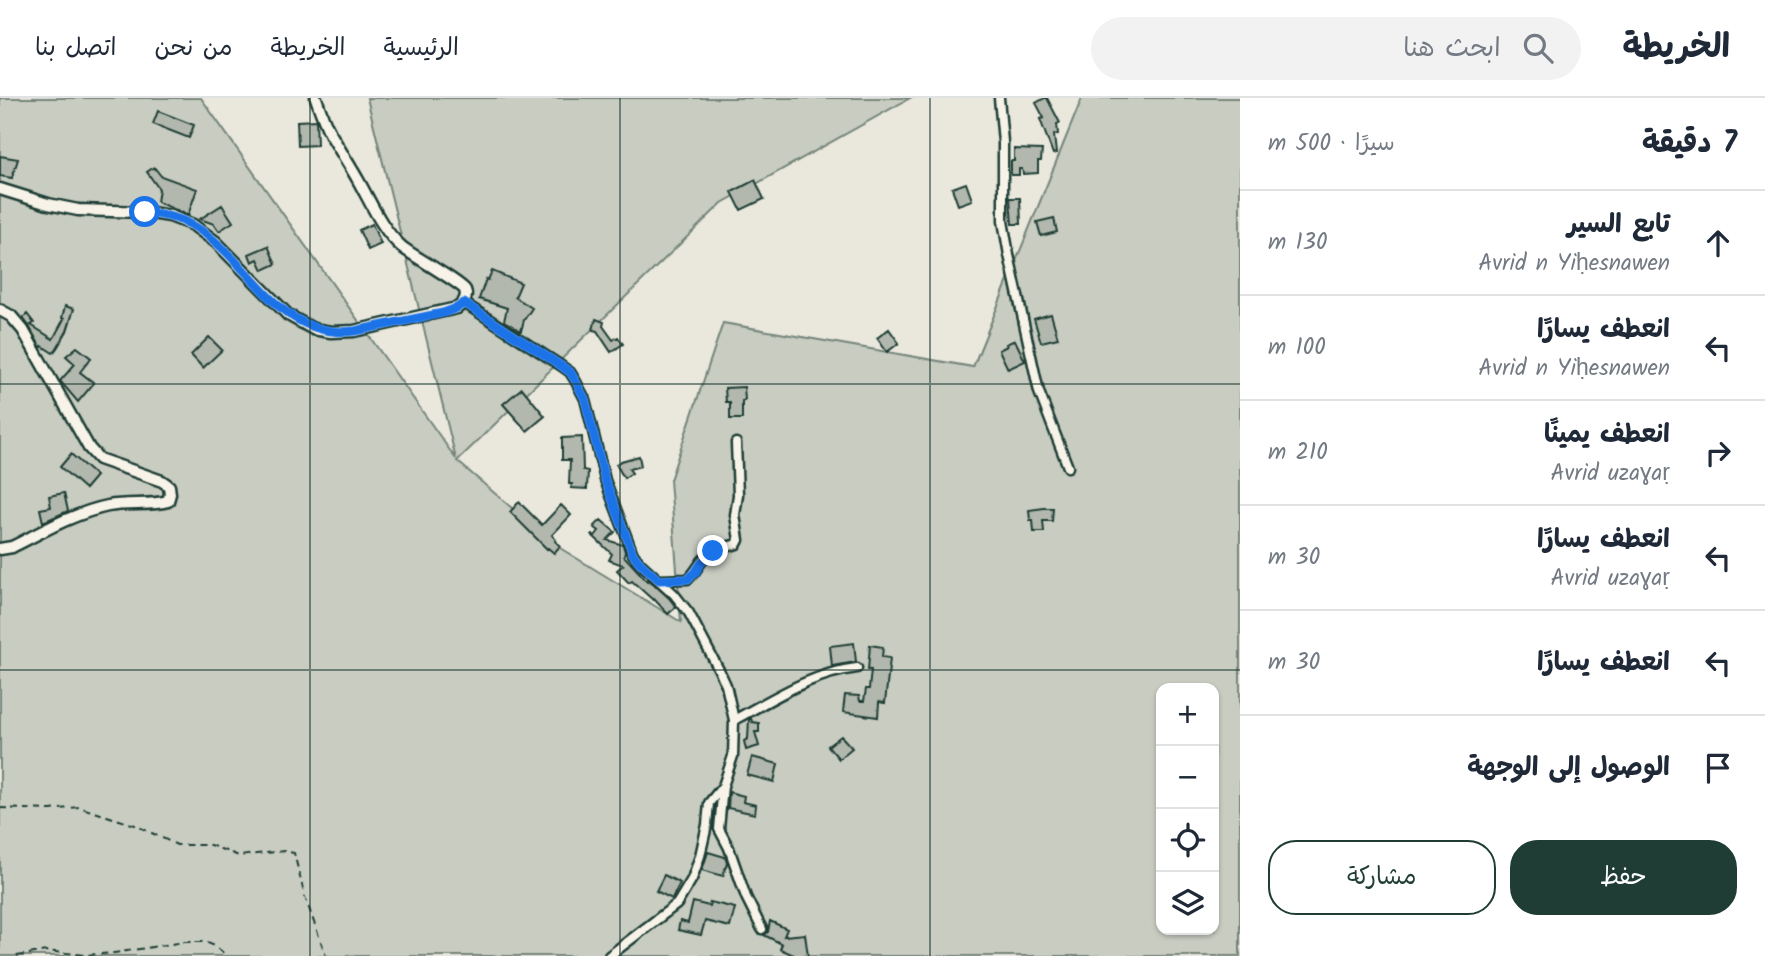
<!DOCTYPE html>
<html lang="ar">
<head>
<meta charset="utf-8">
<style>
	:root { --surface:#fff; --page:#f2f2f3; --text:#1f2937; --muted:#747a83; --line:#e0e1e3; --accent:#1f3d34 }
	body { margin:0; font-family:Kalam,"Playpen Sans Arabic",sans-serif; background:var(--page); color:var(--text); direction:rtl }
	.controls { position:absolute; right:21px; bottom:21px; display:grid; overflow:hidden; border-radius:14px; box-shadow:0 2px 5px #0004 }
	.controls button { width:63px; height:63px; display:grid; place-items:center; padding:0; border:0; border-bottom:2px solid var(--line); background:var(--surface); color:var(--text); font:35px sans-serif }
	.stop { position:absolute; width:21px; height:21px; margin:-16px; border:5px solid #1a73e8; border-radius:50%; background:#fff }
	.stop.end { background:#1a73e8; border-color:#fff; box-shadow:0 2px 7px #0008 }
	.list { margin:0; padding:0; list-style:none }
	h2 { display:flex; justify-content:space-between; align-items:center; height:91px; margin:0; padding:0 28px; font-size:30px }
	h2 small { font-size:23px; font-weight:400; color:var(--muted) }
	.list li { display:grid; grid-template-columns:46px 1fr auto; gap:21px; align-items:center; box-sizing:border-box; height:105px; padding:0 28px; border-top:2px solid var(--line) }
	.list b { display:block; font-size:26px; white-space:nowrap }
	.list p { margin:0; font-size:23px; white-space:nowrap; color:var(--muted) }
	.list em { font-size:23px; font-style:normal; color:var(--muted) }
	.actions { display:flex; gap:14px; padding:21px 28px }
	.actions a { flex:1; padding:16px 0; border:2px solid var(--accent); border-radius:28px; text-align:center; font-size:24px; color:var(--accent) }
	.actions .main { background:var(--accent); color:#fff }
	.icon { flex:none; width:38px; height:38px; fill:none; stroke:currentColor; stroke-width:2; stroke-linecap:round; stroke-linejoin:round }
	.map { position:relative; flex:none; width:1240px; height:858px; overflow:hidden; direction:ltr }
	header { display:flex; align-items:center; gap:42px; box-sizing:border-box; height:98px; padding:0 35px; background:var(--surface); border-bottom:2px solid var(--line) }
	header strong { font-size:33px }
	nav { display:flex; gap:38px; margin-inline-start:auto; font-size:24px }
	.search { width:490px; height:63px; background:var(--page); display:flex; align-items:center; gap:18px; box-sizing:border-box; padding:0 24px; border-radius:38px; color:var(--muted); font-size:26px }
	main { display:flex }
	aside { flex:1; background:var(--surface) }
	.map>svg:first-child { display:block }
</style>
</head>
<body>
<header>
<strong>الخريطة</strong>
<div class="search"><svg class="icon" aria-label="search" viewBox="0 0 24 24"><circle cx="10" cy="10" r="6"/><path d="M15 15l6 6"/></svg>ابحث هنا</div>
<nav><a>الرئيسية</a><a>الخريطة</a><a>من نحن</a><a>اتصل بنا</a></nav>
</header>
<main>
<aside>
<h2>7 دقيقة<small>سيرًا · 500 m</small></h2>
<ul class="list">
<li><svg class="icon" aria-label="ahead" viewBox="0 0 24 24"><path d="M12 20V5M6 11l6-6 6 6"/></svg><div><b>تابع السير</b><p>Avrid n Yiḥesnawen</p></div><em>130 m</em></li>
<li><svg class="icon" aria-label="left" viewBox="0 0 24 24"><path d="M17 20v-9H6M10 6l-5 5 5 5"/></svg><div><b>انعطف يسارًا</b><p>Avrid n Yiḥesnawen</p></div><em>100 m</em></li>
<li><svg class="icon" aria-label="right" viewBox="0 0 24 24"><path d="M7 20v-9h11M14 6l5 5-5 5"/></svg><div><b>انعطف يمينًا</b><p>Avrid uzaɣaṛ</p></div><em>210 m</em></li>
<li><svg class="icon" aria-label="left" viewBox="0 0 24 24"><path d="M17 20v-9H6M10 6l-5 5 5 5"/></svg><div><b>انعطف يسارًا</b><p>Avrid uzaɣaṛ</p></div><em>30 m</em></li>
<li><svg class="icon" aria-label="left" viewBox="0 0 24 24"><path d="M17 20v-9H6M10 6l-5 5 5 5"/></svg><div><b>انعطف يسارًا</b></div><em>30 m</em></li>
<li><svg class="icon" aria-label="arrive" viewBox="0 0 24 24"><path d="M6 21V4h12l-3 4 3 4H6"/></svg><div><b>الوصول إلى الوجهة</b></div></li>
</ul>
<div class="actions"><a class="main">حفظ</a><a>مشاركة</a></div>
</aside>
<div class="map">
<svg width="1240" height="858" viewBox="0 0 1240 858">
	<rect width="100%" height="100%" fill="#eae8dd"/>
	<filter id="ink" filterUnits="userSpaceOnUse"><feTurbulence type="fractalNoise" baseFrequency=".0143" numOctaves="2"/><feDisplacementMap in="SourceGraphic" scale="14" xChannelSelector="R" yChannelSelector="G"/><feConvolveMatrix kernelMatrix="1 2 1 2 8 2 1 2 1" color-interpolation-filters="sRGB"/></filter>
	<g filter="url(#ink)">
		<path fill="#c8ccc1" stroke="#74847a" stroke-width="2" fill-rule="evenodd" d="M0 0H201L456 361 367 0H910L722 105 457 363 555 447 681 524 670 382 723 225 973 269 1082 0H1240V858H0ZM1161 590H1214V832H1161Z"/>
		<path fill="#b2b8ae" stroke="#1f3d34" stroke-width="2" d="M1045 0H1047L1060 25 1057 26 1058 36 1054 37 1056 55 1053 56 1040 21 1044 20 1036 5Z
			M158 13 194 27 189 40 153 26Z
			M316 22 317 47 298 48 297 23Z
			M1014 51 1042 52 1041 63H1038V75L1023 76 1022 71H1019V77H1011V63H1014Z
			M0 58 18 61 12 80 0 78Z
			M154 69 161 78 197 91 188 117 157 104 159 91 147 74Z
			M755 82 764 101 741 112 732 94Z
			M966 85 972 102 958 107 952 90Z
			M1010 100H1020L1021 126H1012Z
			M222 107 233 124 219 133 214 126 200 121Z
			M1054 120 1057 134 1041 138 1037 124Z
			M372 126 381 146 368 152 359 132Z
			M268 148 276 166 263 172 258 161 252 164 249 156Z
			M492 173 521 185 515 199 532 210 524 222 521 233 504 223 507 210 479 201 486 181 488 182Z
			M65 208 74 211 67 233 57 250 53 255 42 248 41 250 29 228 23 220 27 216 34 225 31 227 53 241 64 221 62 220Z
			M1051 216 1058 240 1041 244 1034 221Z
			M596 221 604 224 603 228 613 242 618 239 623 246 611 254 597 233 593 232Z
			M889 231 899 245 887 254 877 240Z
			M209 239 222 252 203 270 191 257Z
			M1015 242 1025 263 1008 271 999 252 1007 248 1006 246Z
			M77 249 91 260 80 274 94 285 78 304 60 283 75 266 66 258Z
			M744 289 745 302 742 303V321H730V304H726L725 290Z
			M522 290 545 318 527 333 503 306Z
			M582 339 583 372 588 373 587 391 571 390 572 386H569L570 362H562V340Z
			M71 356 96 378 85 391 60 369Z
			M639 358 641 368 629 371 632 375 624 380 616 366 621 363Z
			M64 395 68 413 43 424 40 411 51 409 49 398Z
			M519 404 542 427 561 407 571 417 552 437 556 442 555 443 560 448 554 455 548 450 547 451 510 414Z
			M1044 410H1053L1052 423H1043L1044 434H1034L1033 422H1030L1029 412Z
			M601 422 615 434 607 442 623 447 625 454 624 458 647 483 648 481 669 500 676 509 668 516 654 501 653 502 632 483 629 485 617 472 623 467 609 462 612 456 591 436 595 438 599 433 594 429Z
			M854 545 856 564 832 568 830 548Z
			M870 547 883 549 882 559 890 560 885 605 879 604 878 619 843 614 845 597 859 598 860 603H864L866 591H869L871 572H868Z
			M751 620 752 624 759 625V634H755L759 648 746 652 744 643 748 641 749 621Z
			M841 638 852 650 839 661 828 648Z
			M752 659 778 666 774 684 747 677Z
			M729 694 744 698 743 704 756 707 755 716 728 710Z
			M708 754 725 759 727 765 723 778 702 772Z
			M664 777 680 785 672 801 656 793Z
			M693 804 709 808 710 804 735 810 730 829 705 823 701 837 678 832 680 823 688 825Z
			M770 823 787 831 784 838 805 836 808 858H796L780 851 782 846 764 837 768 834Z"/>
		<g fill="none" stroke-linecap="round" stroke-linejoin="round">
			<g stroke="#1f3d34" stroke-width="13">
				<path id="minor" d="M999 0 1003 44V123L1009 157 1039 294 1068 369
					M464 205 560 267 570 274 575 282 585 301 605 382 633 456 640 465 674 496 689 515 719 572 726 587 734 622 733 658 723 688 709 705 707 727 700 758 692 781 677 806 609 858
					M659 482 688 481C694 476 697 470 702 463 712 451 724 450 737 446L739 442 735 417 738 397 736 345
					M734 622C773 601 812 575 857 570
					M723 688 719 731 729 750 746 799 762 831"/>
			</g>
			<g stroke="#1f3d34" stroke-width="15">
				<path id="tertiary" d="M0 91 48 106 78 112 145 114 170 118 193 127 216 144 288 217 313 231 331 234 354 233 457 210C463 206 468 200 465 192 461 185 413 158 402 149 382 132 371 105 358 82 349 66 339 51 330 35 324 24 320 12 316 0
					M0 212 11 218 23 232 89 350 99 361 162 383 169 388 170 396 168 403C152 408 127 404 108 408 74 415 42 434 12 449L0 451"/>
			</g>
			<path stroke="#1f3d34" stroke-width="2" stroke-dasharray="7 5" stroke-linecap="butt" d="M0 710 51 712 79 709 135 727 177 747H210L239 758 284 753 294 755 305 799 326 858
				M17 858 46 853 85 857 114 855 184 844H205L215 848 227 858"/>
			<use href="#minor" stroke="#f7f3e8" stroke-width="8"/>
			<use href="#tertiary" stroke="#f7f3e8" stroke-width="10"/>
		</g>
	</g>
	<g fill="none" stroke-linecap="round" stroke-linejoin="round" filter="url(#ink)">
		<path stroke="#1a73e8" stroke-width="9" d="M145 114C162 117 178 119 192 127 252 161 275 242 355 233L443 215 457 210 464 205 560 267 570 274 575 282 585 301 605 382 633 456 640 465 659 482 688 481 695 475 702 464 713 453"/>
	</g>
	<path fill="none" stroke="#1f3d34" stroke-width="2" stroke-opacity="0.55" d="M310 0V858M620 0V858M930 0V858M0 286H1240M0 572H1240"/>
</svg>
<div class="controls">
<button>+</button>
<button>−</button>
<button><svg class="icon" aria-label="locate" viewBox="0 0 24 24"><circle cx="12" cy="12" r="6"/><path d="M12 2v4M12 18v4M2 12h4M18 12h4"/></svg></button>
<button><svg class="icon" aria-label="layers" viewBox="0 0 24 24"><path d="M12 4l9 5-9 5-9-5zM3 14l9 5 9-5"/></svg></button>
</div>
<div class="stop" style="left:145px;top:114px"></div>
<div class="stop end" style="left:713px;top:453px"></div>
</div>
</main>
</body>
</html>
